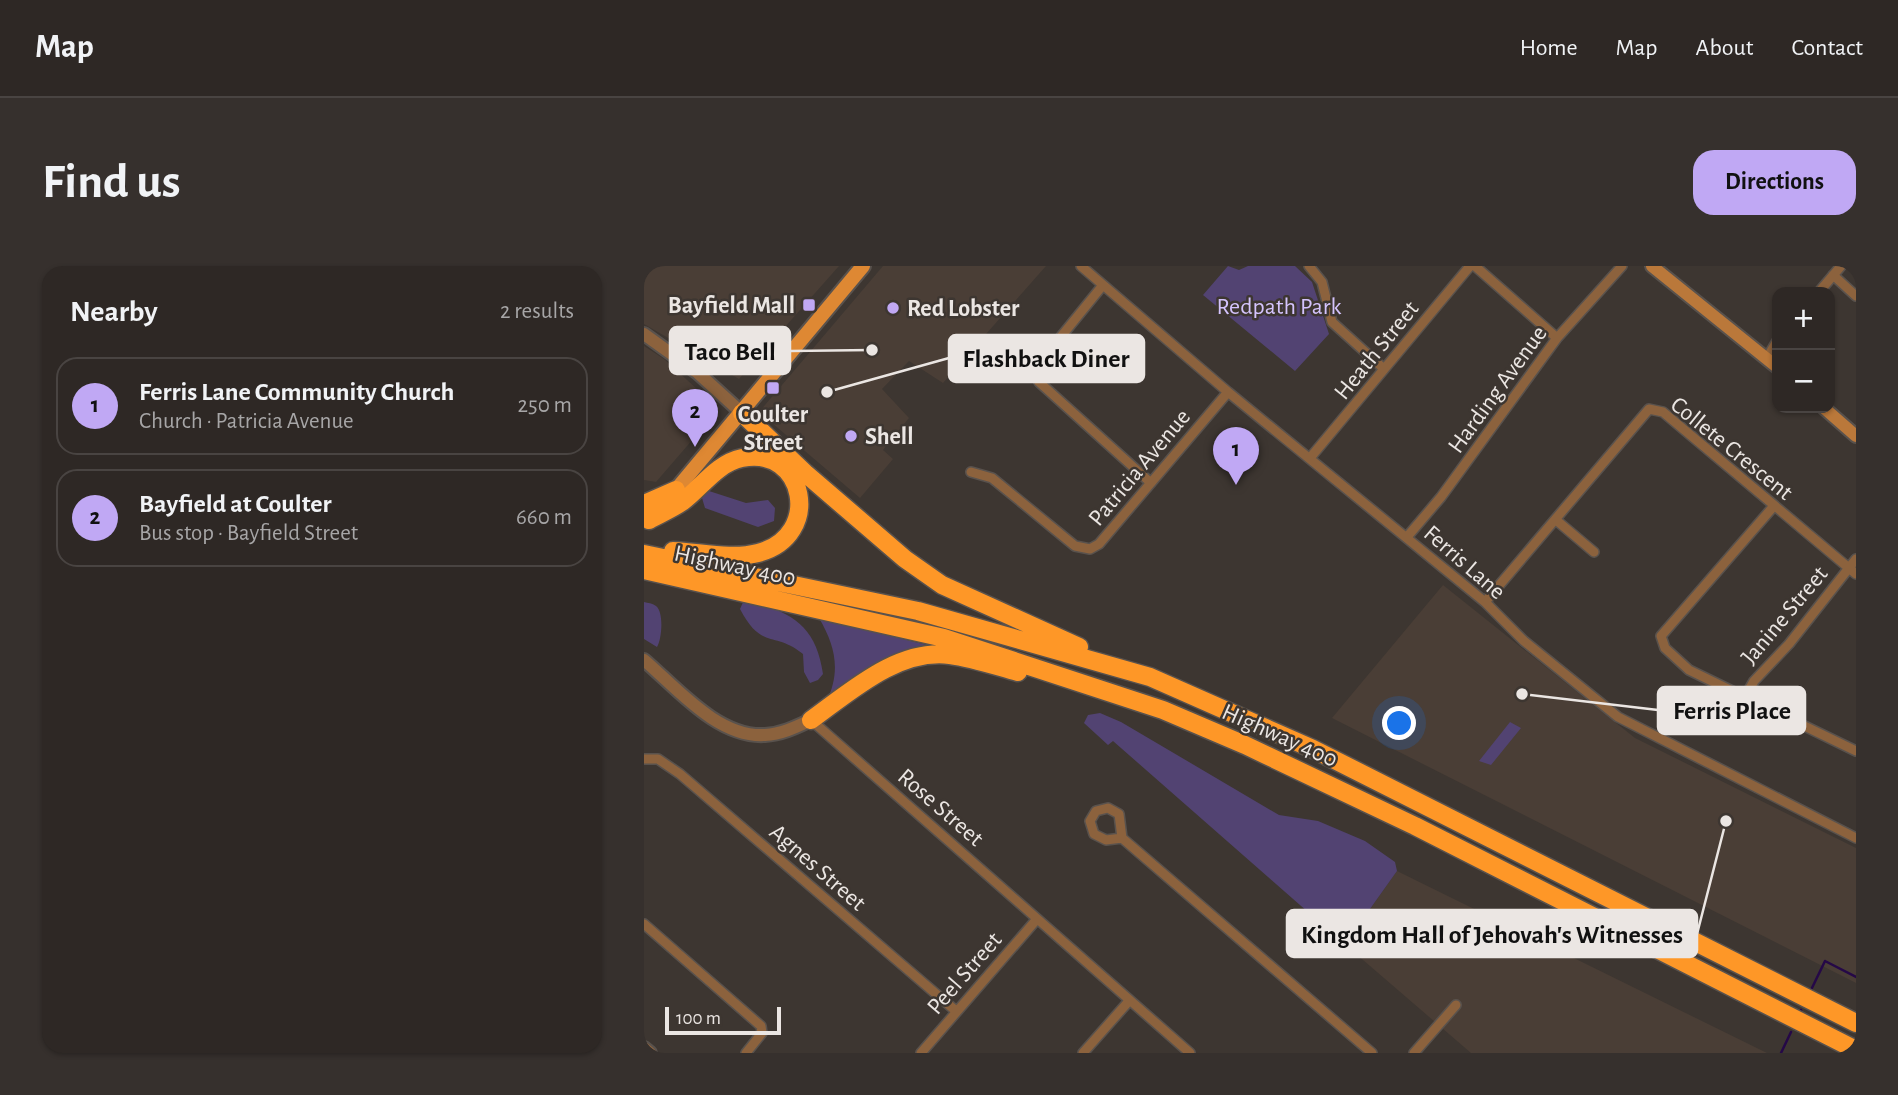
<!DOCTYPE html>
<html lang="en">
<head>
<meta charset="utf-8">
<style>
	:root { --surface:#2e2825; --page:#36302d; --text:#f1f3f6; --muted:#a7a6a7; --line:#494442; --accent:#c0a8f4 }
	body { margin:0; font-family:"Alegreya Sans",sans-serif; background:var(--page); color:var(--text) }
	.controls { position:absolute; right:21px; top:21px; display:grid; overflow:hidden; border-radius:14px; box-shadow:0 2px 5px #0004 }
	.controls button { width:63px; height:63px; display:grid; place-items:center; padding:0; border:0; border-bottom:2px solid var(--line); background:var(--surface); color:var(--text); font:35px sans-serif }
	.scale { position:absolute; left:21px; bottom:18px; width:116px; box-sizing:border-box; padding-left:7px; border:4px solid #ebe6e3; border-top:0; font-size:19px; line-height:24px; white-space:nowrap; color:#ebe6e3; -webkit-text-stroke:5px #3d3631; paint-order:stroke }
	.you { position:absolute; left:756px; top:458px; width:24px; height:24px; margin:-18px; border:5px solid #fff; border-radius:50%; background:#1a73e8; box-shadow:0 0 0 10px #1a73e833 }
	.badge { display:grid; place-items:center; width:46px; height:46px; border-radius:50%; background:var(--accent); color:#111; font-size:23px; font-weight:700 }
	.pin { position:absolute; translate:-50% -58px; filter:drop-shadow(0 2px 4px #0008) }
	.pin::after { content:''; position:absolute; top:37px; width:24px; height:21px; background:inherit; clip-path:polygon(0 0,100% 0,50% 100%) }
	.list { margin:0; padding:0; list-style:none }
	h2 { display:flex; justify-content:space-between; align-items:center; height:91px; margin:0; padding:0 28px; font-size:30px }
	h2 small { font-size:23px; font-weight:400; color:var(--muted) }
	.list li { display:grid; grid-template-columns:46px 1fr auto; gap:21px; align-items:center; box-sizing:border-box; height:98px; margin:0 14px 14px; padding:0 14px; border:2px solid var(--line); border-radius:21px }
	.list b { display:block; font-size:26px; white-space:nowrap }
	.list p { margin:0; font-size:23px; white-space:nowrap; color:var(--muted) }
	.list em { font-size:23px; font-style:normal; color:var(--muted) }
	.map { position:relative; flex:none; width:1212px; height:787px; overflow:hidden; border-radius:21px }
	header { display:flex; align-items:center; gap:42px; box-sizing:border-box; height:98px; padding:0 35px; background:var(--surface); border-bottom:2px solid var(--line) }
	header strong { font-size:33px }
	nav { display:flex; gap:38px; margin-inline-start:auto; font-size:24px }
	.intro { display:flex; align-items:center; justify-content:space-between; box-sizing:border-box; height:168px; padding:0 42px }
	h1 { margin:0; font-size:49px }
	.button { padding:18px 32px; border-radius:21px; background:var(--accent); color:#111; font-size:24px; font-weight:700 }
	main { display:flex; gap:42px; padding:0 42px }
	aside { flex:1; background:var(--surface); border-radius:21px; box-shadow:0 2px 5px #0004 }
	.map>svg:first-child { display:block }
</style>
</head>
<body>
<header>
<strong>Map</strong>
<nav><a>Home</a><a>Map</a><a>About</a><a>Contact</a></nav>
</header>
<div class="intro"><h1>Find us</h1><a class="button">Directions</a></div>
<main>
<aside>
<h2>Nearby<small>2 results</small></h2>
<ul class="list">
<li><span class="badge">1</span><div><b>Ferris Lane Community Church</b><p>Church · Patricia Avenue</p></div><em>250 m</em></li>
<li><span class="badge">2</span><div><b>Bayfield at Coulter</b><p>Bus stop · Bayfield Street</p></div><em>660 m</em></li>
</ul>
</aside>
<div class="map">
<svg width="1212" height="787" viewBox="0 0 1212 787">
	<rect width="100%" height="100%" fill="#3d3631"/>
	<path fill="#4a3e36" d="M0 0H195L95 113 0 58Z
		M239 0H402L299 117 265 95 238 123 265 152 239 184 249 193 216 232 115 146Z
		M0 80 20 93 75 143 12 216 0 214Z
		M799 319 991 472 1212 582V717L688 452Z
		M753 605 1123 787H827L697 675 726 643Z"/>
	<path fill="#524372" d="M584 0 595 4 604 0H651L668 16 685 68 651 105 559 29Z
		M65 225 102 237 124 234 131 242 130 255 114 261 61 242 58 232Z
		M100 334C147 345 172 359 179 408L174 414 166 417 160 406 159 388C130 364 118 385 96 343Z
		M0 336C4 337 8 337 12 340 20 346 18 373 13 381L0 373Z
		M175 352 299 383 182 437C197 406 192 381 175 352Z
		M456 447 477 456 635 549 674 555 721 575 751 596 753 605 726 643 697 675 469 475 464 479 440 457 444 449Z
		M866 456 877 462 847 499 835 495Z"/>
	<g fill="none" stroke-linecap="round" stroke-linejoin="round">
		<path stroke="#250847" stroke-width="2.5" d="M1167 724 1181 695 1212 711
			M1157 746V744
			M1137 787 1147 766"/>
		<g stroke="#59524d" stroke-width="12">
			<path id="minor" d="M437 0 584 126 841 336 880 375 974 451 1212 572
				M665 0 678 16 688 56 740 103
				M831 0 913 72
				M1189 9 1212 30
				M459 19 389 105 395 116 507 217
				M1175 26 1197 0
				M1123 92 1133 75
				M666 192 826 0
				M327 206 348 212 431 280 446 283 455 278 584 126
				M1129 241 1017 370 1021 382 1045 404 1212 485
				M912 254 950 286
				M763 271 797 231 913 72 978 0
				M841 336 1005 143 1019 146 1212 308
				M1101 431 1110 415 1145 378 1212 293
				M167 454 546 787
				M0 493H14L36 508 312 745
				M478 572 475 548 464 542 452 545 446 555 450 568 462 574 478 572 728 787
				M0 658 117 760 118 767 102 787
				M277 787 393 653
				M439 787 485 735
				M770 787 812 739"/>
		</g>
		<g stroke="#59524d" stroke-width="16">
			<path id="tertiary" d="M0 68 54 107 98 147
				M0 394C33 422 74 472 121 469 138 468 152 461 167 454
				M0 782 6 787"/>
		</g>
		<g stroke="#59524d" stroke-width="16">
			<path id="secondary" d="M1008 0 1133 101
				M1180 142 1212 170"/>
		</g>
		<g stroke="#59524d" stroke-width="18">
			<path id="primary" d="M26 231 219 0"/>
		</g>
		<g stroke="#59524d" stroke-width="21">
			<path id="motorway" d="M98 147 161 207 261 293 298 319 435 381
				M0 238 32 224
				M5 254C16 248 28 243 38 236 57 222 73 197 98 192 161 179 180 270 114 287 88 294 55 286 29 285
				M0 288 274 345 506 411 669 483 1212 757
				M0 304 300 372 519 444 601 479 771 560 1212 784
				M167 454C206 426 254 382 306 389 329 392 352 400 374 406"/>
		</g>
		<use href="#minor" stroke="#8c623d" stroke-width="9"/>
		<use href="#tertiary" stroke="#8c623d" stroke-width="12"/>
		<use href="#secondary" stroke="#ba783a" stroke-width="12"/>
		<use href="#primary" stroke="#de8833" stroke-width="14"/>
		<use href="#motorway" stroke="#fe9727" stroke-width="18"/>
	</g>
	<g fill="#c0a8f4" stroke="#3d3631" stroke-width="2.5">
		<rect x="158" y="32" width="14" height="14" rx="3.5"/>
		<circle cx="249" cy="42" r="7"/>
		<rect x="122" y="115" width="14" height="14" rx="3.5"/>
		<circle cx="207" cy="170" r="7"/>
	</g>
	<g text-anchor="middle" stroke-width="5" stroke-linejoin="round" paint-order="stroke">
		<g font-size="24" font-weight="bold" fill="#ebe6e3" stroke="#3d3631" text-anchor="start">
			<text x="151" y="47" text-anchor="end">Bayfield Mall</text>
			<text x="263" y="50">Red Lobster</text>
			<text x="129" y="156" text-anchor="middle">Coulter<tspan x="129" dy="28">Street</tspan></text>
			<text x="221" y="178">Shell</text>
		</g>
		<g font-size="24" fill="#d4c3fd" stroke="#3d3631">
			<text x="635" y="48">Redpath Park</text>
		</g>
		<g font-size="24" fill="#ebe6e3" stroke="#3d3631">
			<text transform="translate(732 84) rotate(-51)" y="8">Heath Street</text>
			<text transform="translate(853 123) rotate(-54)" y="8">Harding Avenue</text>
			<text transform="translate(1088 182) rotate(39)" y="8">Collete Crescent</text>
			<text transform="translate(495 201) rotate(-50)" y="8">Patricia Avenue</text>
			<text transform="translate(821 296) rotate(41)" y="8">Ferris Lane</text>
			<text transform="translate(91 299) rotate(12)" y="8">Highway 400</text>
			<text transform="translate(1140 349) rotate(-50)" y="8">Janine Street</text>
			<text transform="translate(636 469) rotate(24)" y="8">Highway 400</text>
			<text transform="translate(297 541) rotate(41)" y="8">Rose Street</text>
			<text transform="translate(174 601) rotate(41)" y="8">Agnes Street</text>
			<text transform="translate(320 707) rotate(-49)" y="8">Peel Street</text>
		</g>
	</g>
	<path fill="none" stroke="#ebe6e3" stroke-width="2.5" d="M228 84L146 85M183 126L305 92M878 428L1014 444M1082 555L1053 668"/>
	<g fill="#ebe6e3" stroke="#3d3631" stroke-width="2.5">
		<circle cx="228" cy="84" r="7"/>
		<circle cx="183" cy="126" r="7"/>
		<circle cx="878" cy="428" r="7"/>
		<circle cx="1082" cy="555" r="7"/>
	</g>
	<g fill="#ebe6e3" stroke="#ebe6e3" stroke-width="2.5">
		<rect x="26" y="61" width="120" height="47" rx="7"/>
		<rect x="305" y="69" width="195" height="47" rx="7"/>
		<rect x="1014" y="421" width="147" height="47" rx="7"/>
		<rect x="643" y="644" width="410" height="47" rx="7"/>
	</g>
	<g font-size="26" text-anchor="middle" font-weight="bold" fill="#111">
		<text x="86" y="94">Taco Bell</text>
		<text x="402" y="101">Flashback Diner</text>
		<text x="1088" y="453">Ferris Place</text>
		<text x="848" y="677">Kingdom Hall of Jehovah's Witnesses</text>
	</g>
</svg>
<div class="controls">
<button>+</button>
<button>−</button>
</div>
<div class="scale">100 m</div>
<div class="you"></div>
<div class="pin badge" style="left:592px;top:219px">1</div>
<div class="pin badge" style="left:51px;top:181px">2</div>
</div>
</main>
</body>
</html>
